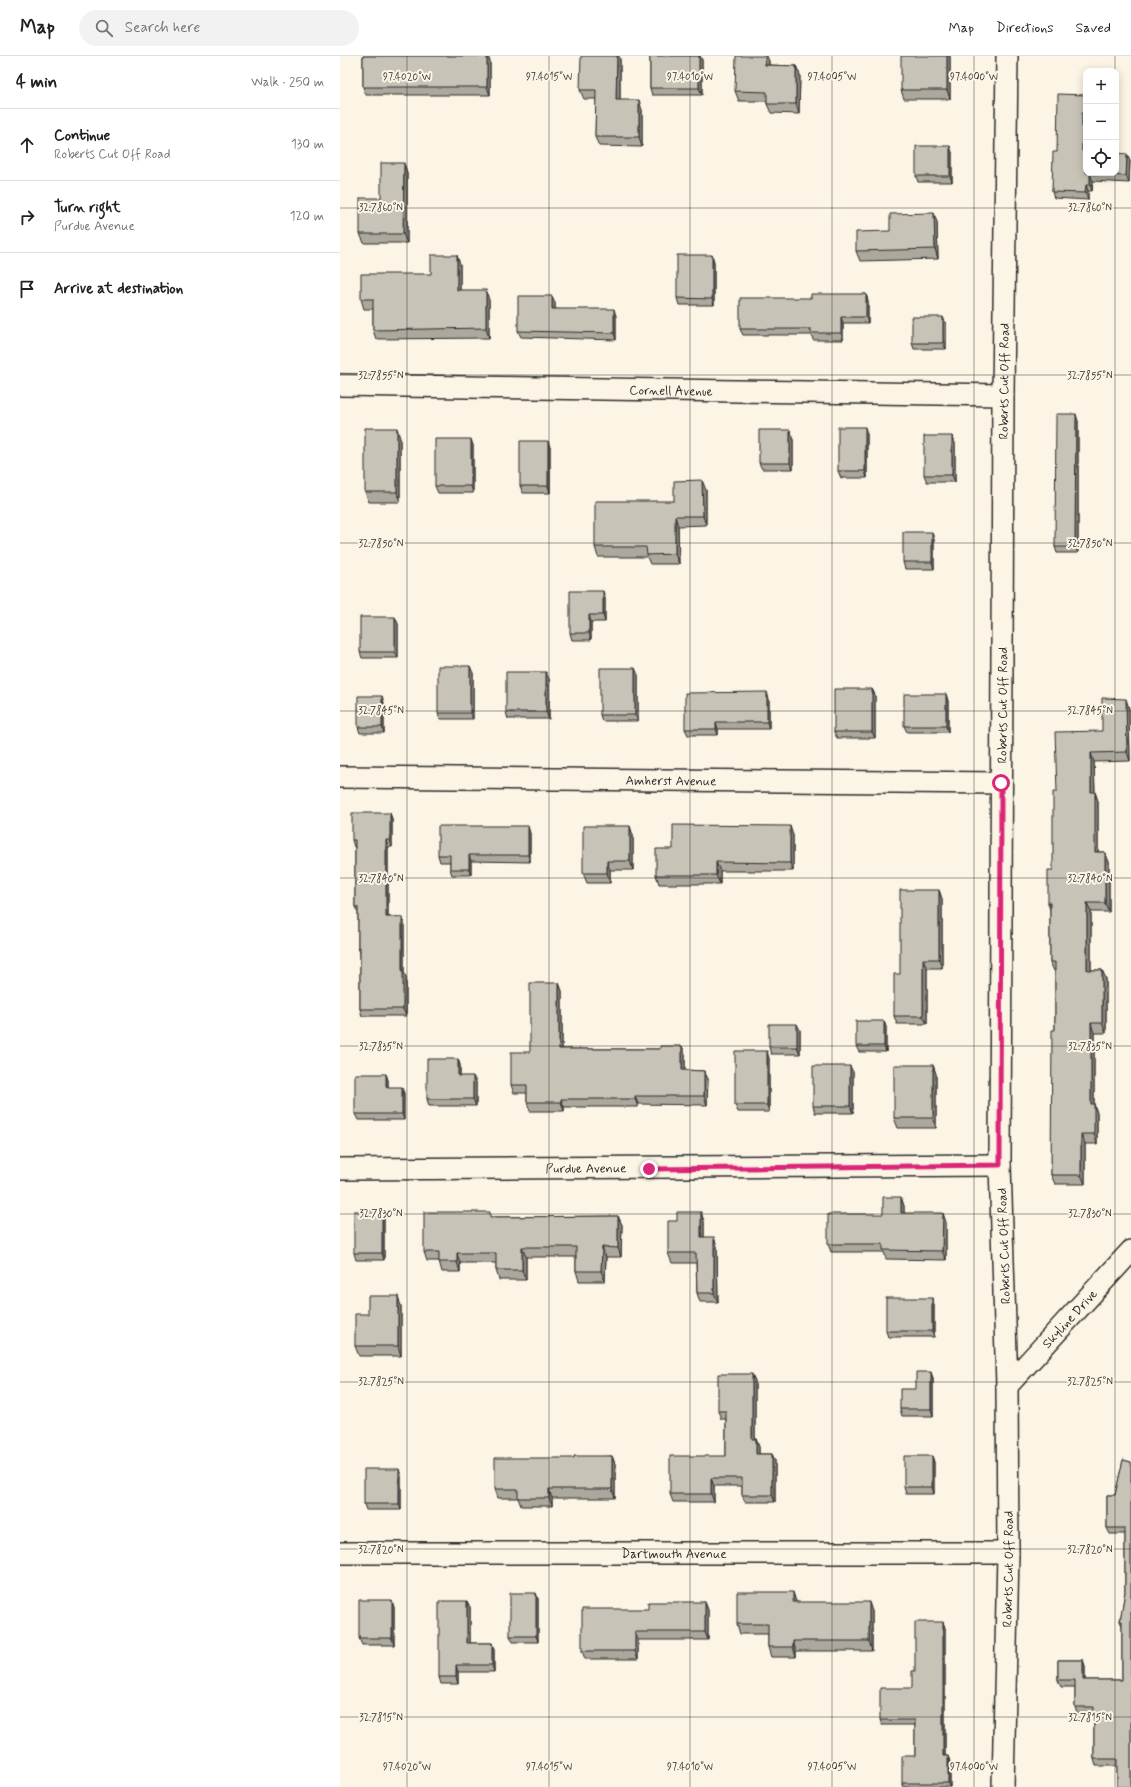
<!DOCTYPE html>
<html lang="en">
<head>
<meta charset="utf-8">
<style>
	:root { --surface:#fff; --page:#f2f2f2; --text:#202124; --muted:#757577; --line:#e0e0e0 }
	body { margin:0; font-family:Mynerve,sans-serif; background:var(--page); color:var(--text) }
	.controls { position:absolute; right:12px; top:12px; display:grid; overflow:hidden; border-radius:8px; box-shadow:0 2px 10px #0003 }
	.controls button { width:36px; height:36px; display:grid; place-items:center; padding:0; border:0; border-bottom:1px solid var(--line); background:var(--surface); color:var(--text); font:20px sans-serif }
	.stop { position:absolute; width:12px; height:12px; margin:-9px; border:3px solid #db2777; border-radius:50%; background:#fff }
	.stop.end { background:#db2777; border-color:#fff; box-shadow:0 1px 4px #0008 }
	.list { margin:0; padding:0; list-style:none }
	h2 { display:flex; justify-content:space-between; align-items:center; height:52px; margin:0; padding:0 16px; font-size:17px }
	h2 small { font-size:13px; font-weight:400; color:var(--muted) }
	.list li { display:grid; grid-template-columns:26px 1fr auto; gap:12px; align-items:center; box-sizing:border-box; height:72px; padding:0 16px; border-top:1px solid var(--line) }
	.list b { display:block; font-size:15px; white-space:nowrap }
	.list p { margin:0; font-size:13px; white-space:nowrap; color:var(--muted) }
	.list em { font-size:13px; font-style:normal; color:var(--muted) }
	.icon { flex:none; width:22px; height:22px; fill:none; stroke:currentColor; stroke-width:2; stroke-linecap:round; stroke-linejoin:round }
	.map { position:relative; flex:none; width:791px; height:1731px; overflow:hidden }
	header { display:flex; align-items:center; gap:24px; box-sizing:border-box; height:56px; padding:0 20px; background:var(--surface); border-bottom:1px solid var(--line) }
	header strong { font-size:19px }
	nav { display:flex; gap:22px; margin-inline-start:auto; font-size:14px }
	.search { width:280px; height:36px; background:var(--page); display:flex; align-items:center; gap:10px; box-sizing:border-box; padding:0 14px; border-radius:22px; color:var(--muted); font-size:15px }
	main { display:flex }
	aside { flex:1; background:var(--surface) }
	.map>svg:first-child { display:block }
</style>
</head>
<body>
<header>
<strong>Map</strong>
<div class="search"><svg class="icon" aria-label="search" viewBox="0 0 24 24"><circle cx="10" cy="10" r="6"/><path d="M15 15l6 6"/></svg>Search here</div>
<nav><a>Map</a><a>Directions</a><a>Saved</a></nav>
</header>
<main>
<aside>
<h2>4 min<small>Walk · 250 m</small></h2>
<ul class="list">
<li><svg class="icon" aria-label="ahead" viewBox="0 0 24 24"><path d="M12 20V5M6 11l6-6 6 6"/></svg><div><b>Continue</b><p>Roberts Cut Off Road</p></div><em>130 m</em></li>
<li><svg class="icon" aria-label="right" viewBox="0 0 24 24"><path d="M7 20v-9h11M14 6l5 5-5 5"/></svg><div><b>Turn right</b><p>Purdue Avenue</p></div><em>120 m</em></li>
<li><svg class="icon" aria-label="arrive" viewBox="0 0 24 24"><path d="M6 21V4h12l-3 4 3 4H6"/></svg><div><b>Arrive at destination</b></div></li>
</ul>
</aside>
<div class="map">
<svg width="791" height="1731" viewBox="0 0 791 1731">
	<rect width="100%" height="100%" fill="#fcf5e5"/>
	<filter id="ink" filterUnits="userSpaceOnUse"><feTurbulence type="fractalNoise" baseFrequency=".025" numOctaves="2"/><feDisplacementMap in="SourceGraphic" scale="8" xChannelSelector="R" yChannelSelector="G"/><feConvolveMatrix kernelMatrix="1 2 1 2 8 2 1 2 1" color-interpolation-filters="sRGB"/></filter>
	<g filter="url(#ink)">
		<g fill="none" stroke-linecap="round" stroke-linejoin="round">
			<g stroke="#2b2b2b" stroke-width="24">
				<g id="minor">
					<path id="s1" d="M0 329 663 339"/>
					<path id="s2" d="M0 721 661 727"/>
					<path id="s3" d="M0 1113 660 1109"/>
					<path id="s4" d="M667 1330 791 1195"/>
					<path id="s5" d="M0 1497H668"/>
					<path id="s6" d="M663 1731 668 1497 667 1330 660 1109 663 339 667 0"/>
				</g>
			</g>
			<use href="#minor" stroke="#fcf5e5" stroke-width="21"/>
		</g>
		<path fill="#aca89d" stroke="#2b2b2b" d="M23 0H148L150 6V39H26L23 31Z
			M310 0H360L362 4V39H312L310 32Z
			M610 0V43H564L561 34Z
			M280 3V44L302 54V91L259 90 255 81 256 43H244L240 34Z
			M429 5V9L456 10 460 19 459 58 431 57 427 48V45H399L395 35Z
			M746 39V64H745L744 96 790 105 789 127 753 125 752 135H748V144L714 142 712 136 717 96Z
			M612 96V126H578L576 120Z
			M64 107 67 117V187H24L20 178 41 142Z
			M597 166 598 203 520 205 516 195Z
			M372 199 374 206V249H339L337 242Z
			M120 208V234L149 244V282L36 283 33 274V253H24L21 243 91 218Z
			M526 238 528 245V267H503V284H473L472 279H403L400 273 471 242Z
			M215 247V253L276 260V284L181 281 178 275Z
			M606 268V293H574L572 287Z
			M738 365V497H717L715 491Z
			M527 378V422H501L498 415Z
			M453 381V413H422L419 407Z
			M60 382V446H29L25 436Z
			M615 387V426H587L584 419Z
			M133 389V437H98L95 430Z
			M210 391V437H183L180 430Z
			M366 434V469L338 470 339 508H310L307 501H258L255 491 334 445Z
			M594 483V513H565L563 506Z
			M265 542V566H251V584H232L230 577Z
			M55 561 58 568V602H22L20 596Z
			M133 617V663H100L98 657Z
			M298 619V665H262L260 659Z
			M209 623V663H168L166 656Z
			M532 633 535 639V682H497L494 676Z
			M606 638 608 645V676H567L564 670Z
			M42 640 44 647V677H20L18 671Z
			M429 643V673H378V679H348L345 673Z
			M789 652 790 705 754 706 755 736 758 745V796H765L769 806V856H751V914H762L766 923V977H754V1048L757 1057V1088H745V1128H715L711 1119 715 974V915H714L710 906V854L708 847 713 814 717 736 762 675Z
			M50 757 52 763V791H48V861H62L64 867V917L66 921V960H22L20 953V897L18 891V857L15 851V791H14L12 784Z
			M190 777V806L131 805V819H112L110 813V806H100L98 799Z
			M293 779V814H270V827H247L243 817Z
			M453 779V815H380V828H319L316 819 333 793Z
			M599 834 602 843V912H587V968H557L554 960Z
			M219 927 222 935V993H320L342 990 345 998V1014L364 1015 368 1023 367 1049 298 1048V1051H224V1055H190L187 1046V1037H174L171 1029 190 996Z
			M544 965 546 971V996H519L516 990Z
			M460 974V998H431L429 991Z
			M429 1002V1056H398L395 1049Z
			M118 1003 120 1009V1020L136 1026V1050H89L87 1043Z
			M593 1009 596 1018V1072H558L554 1062Z
			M513 1016V1057H475L473 1050Z
			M46 1018 48 1024V1031L64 1037V1064H18L15 1058Z
			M561 1141 564 1150V1157L606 1166V1204L546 1203 544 1196H491L488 1188 543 1158Z
			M361 1156 364 1166V1181L377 1190 378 1246H360L357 1237 356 1207H332L328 1197 337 1165Z
			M278 1160 282 1169 281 1201H266L265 1225H239L236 1215V1201H186V1224H159L156 1214V1207H120V1216H102L99 1205H87L84 1196 152 1161Z
			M44 1161V1204H16L14 1197Z
			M592 1242 594 1249V1281H548L546 1275Z
			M61 1250V1300H19L15 1290 28 1258Z
			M591 1316 593 1323V1360H562L560 1353 576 1333Z
			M412 1318 415 1325V1383H416L419 1391V1398H432L435 1405V1446H405L402 1439V1430H374V1446H333L330 1438 386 1400V1363H381L378 1355Z
			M272 1400 275 1408V1442H212V1450H181L178 1442H158L155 1433 234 1402Z
			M592 1400 594 1406V1438H566L564 1431Z
			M783 1404 791 1406V1731H777V1710H756L754 1703V1657H737L735 1651V1631H721L718 1624V1604H743L745 1610V1624H782V1570L780 1565 785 1536V1478H770L767 1472V1439H775Z
			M61 1420V1454H26L24 1448Z
			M196 1537 198 1543V1586H173L170 1580Z
			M365 1546 368 1554V1584H298V1603H245L242 1595 308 1553Z
			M456 1546 532 1555V1595H456V1601H431L428 1591V1578H400L397 1568Z
			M54 1551V1589H22L19 1582Z
			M130 1551V1587H152L154 1594V1616H118V1628H101L99 1621Z
			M603 1566 605 1572V1700H608L610 1706V1731H564L562 1727 575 1700V1669H542L540 1664 572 1632 575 1615Z"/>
		<path fill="#8c8880" stroke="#2b2b2b" d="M147 0H148L150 6V39L147 31Z
			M277 0H279L280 3V53L276 44Z
			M359 0H360L362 4V39L359 32Z
			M425 0H427L429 5 428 19 425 9Z
			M607 0H610V43L607 34Z
			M456 10 460 19 459 58 456 48Z
			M299 44 302 54V91L299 81Z
			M742 57 745 64 744 102 742 95Z
			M610 90 612 96V126L610 120Z
			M787 98 790 105 789 127 786 120Z
			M64 107 67 117V187L63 178Z
			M750 118 753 125 752 135 750 129Z
			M746 129 748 135V144L745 137Z
			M594 157 597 166 598 203 595 193Z
			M117 199 120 208V244L117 234Z
			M372 199 374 206V249L372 243Z
			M146 234 149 244V282L146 272Z
			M526 238 528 245V267L526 261Z
			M212 240 215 247V260L212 253Z
			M274 253 276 260V284L274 277Z
			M501 261 503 267V284L501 277Z
			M603 261 606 268V293L603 287Z
			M736 358 738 365V497L735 491Z
			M525 371 527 378V422L525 415Z
			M57 372 60 382V446L57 436Z
			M450 374 453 381V413L450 407Z
			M612 380 615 387V426L612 419Z
			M131 383 133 389V437L131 430Z
			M208 385 210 391V437L208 430Z
			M362 424 366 434V469L363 460Z
			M335 460 338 470 339 508 335 498Z
			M592 476 594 483V513L592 506Z
			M263 535 265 542V566L263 559Z
			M249 559 251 566V584L249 577Z
			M55 561 58 568V602L55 596Z
			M130 610 133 617V663L130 657Z
			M295 612 298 619V665L295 659Z
			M206 616 209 623V663L206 656Z
			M532 633 535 639V682L532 676Z
			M427 636 429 643V673L427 666Z
			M606 638 608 645V676L606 670Z
			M42 640 44 647V677L42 671Z
			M786 643 789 652 790 705 787 696Z
			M376 666 378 673V679L376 673Z
			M751 697 754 706 755 743V736L758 745V806L755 796 751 736Z
			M50 757 52 763V791L50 784Z
			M188 770 190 777V806L188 799Z
			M290 770 293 779V814L290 805Z
			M450 770 453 779V815L450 807Z
			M46 784 48 791V867L46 861Z
			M765 796 769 806V856L765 847Z
			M129 799 131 805V819L129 813Z
			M267 805 270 814V827L267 817Z
			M376 806 380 815V828L376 819Z
			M599 834 602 843V912L599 903Z
			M747 847 751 856V923L747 914Z
			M62 861 64 867V917L66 921V960L63 953 62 914Z
			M583 903 587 912V968L583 960Z
			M762 914 766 923V977L762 967Z
			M219 927 222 935V1001L219 993Z
			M544 965 546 971V996L544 990Z
			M751 967 754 977V1048L757 1057V1088L754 1078 751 1048Z
			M457 968 460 974V998L457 991Z
			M342 990 345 998V1023L342 1014Z
			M427 995 429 1002V1056L427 1049Z
			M118 1003 120 1009V1026L118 1020Z
			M593 1009 596 1018V1072L593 1062Z
			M510 1010 513 1016V1057L510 1050Z
			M364 1015 368 1023 367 1049 364 1040Z
			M46 1018 48 1024V1037L46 1031Z
			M133 1020 136 1026V1050L133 1043Z
			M62 1031 64 1037V1064L62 1058Z
			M295 1040 298 1048V1051L295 1043Z
			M221 1043 224 1051V1055L221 1046Z
			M741 1078 745 1088V1128L741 1119Z
			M561 1141 564 1150V1165L561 1157Z
			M42 1155 44 1161V1204L42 1197Z
			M361 1156 364 1166V1190L361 1181Z
			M603 1157 606 1166V1204L602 1195Z
			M278 1160 282 1169 281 1201 278 1192Z
			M374 1181 377 1190 378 1246 374 1237Z
			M182 1191 186 1201V1224L182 1214Z
			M262 1191 266 1201 265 1225 261 1215Z
			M117 1197 120 1207V1216L117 1206Z
			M58 1240 61 1250V1300L58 1290Z
			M592 1242 594 1249V1281L592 1275Z
			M591 1316 593 1323V1360L591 1353Z
			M412 1318 415 1325V1391L412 1383Z
			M416 1383 419 1391V1405L416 1398Z
			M432 1398 435 1405V1446L432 1439Z
			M272 1400 275 1408V1442L272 1433Z
			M592 1400 594 1406V1438L592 1431Z
			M59 1413 61 1420V1454L59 1448Z
			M371 1422 374 1430V1446L371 1438Z
			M209 1433 212 1442V1450L209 1442Z
			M453 1536 456 1545V1555L453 1546Z
			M196 1537 198 1543V1586L196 1580Z
			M52 1544 54 1551V1589L52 1582Z
			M127 1545 130 1551V1594L127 1587Z
			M365 1546 368 1554V1584L365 1576Z
			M529 1546 532 1555V1595L529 1585Z
			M603 1566 605 1572V1706L603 1700Z
			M295 1576 298 1584V1603L295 1595Z
			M453 1585 456 1595V1601L453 1591Z
			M152 1587 154 1594V1616L152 1609Z
			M743 1604 745 1610V1630L743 1624Z
			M116 1609 118 1616V1628L116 1621Z
			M608 1700 610 1706V1731H609L608 1727Z"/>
		<path fill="#c8c3b7" stroke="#2b2b2b" d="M23 0H147V31H23Z
			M241 0H277L276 44H299V81H255L256 34H240Z
			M310 0H359V32H310Z
			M396 0H425V9L456 10V48H427V36L395 35Z
			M561 0H607V34H561Z
			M718 38 746 39V57H742V95L746 96V117H776V97L787 98 786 120 750 118V129H746L745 137 712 136 713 96H717Z
			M576 90H610V120H576Z
			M41 107H64L63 178H20V142H41Z
			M594 157 595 193 516 195V176L550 175V158Z
			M91 199H117V234H146V272L33 274V243H21V218H91Z
			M337 199H372V243L337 242Z
			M471 238H526V261H501V277H471V273H400V242H471Z
			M178 240H212V253H274V277L178 275Z
			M572 261H603V287H572Z
			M716 358H736L735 491H715Z
			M498 371H525V415H498Z
			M25 372H57V436H25Z
			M419 374H450V407H419Z
			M584 380H612V419H584Z
			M95 383H131V430H95Z
			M180 385H208V430H180Z
			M362 424 363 460H335V498L307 499 306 491H255V445H334V425Z
			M563 476H592V506H563Z
			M230 535H263V559H249V577H230Z
			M20 561H55V596H20Z
			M98 610H130V657H98Z
			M260 612H295V659H260Z
			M166 616H206V656H166Z
			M494 633H532V676H494Z
			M427 636V666H376V673H345V637Z
			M564 638H606V670H564Z
			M18 640H42V671H18Z
			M762 642 786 643 787 696 751 697V736H755V796H765V847H747V914H762V967H751V1048H754V1078H741V1119H711L712 974H715V906H710V847H708V814H713V736H717L715 676 762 675Z
			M12 757H50V784H46V861H62V914H63V953H20V891H18V851H15V784H12Z
			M333 769 450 770V807L376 806V819H316V793H333Z
			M98 770H188V799H129V813H110V799H98Z
			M243 770H290V805H267V817H243Z
			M560 834H599V903H583V960H554V918H560Z
			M190 927H219V993H320V990H342V1014L364 1015V1040H295V1043H221V1046H187V1029H171V996H190Z
			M516 965H544V990H516Z
			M429 968H457V991H429Z
			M395 995H427V1049H395Z
			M87 1003H118V1020H133V1043H87Z
			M554 1009H593V1062H554Z
			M473 1010H510V1050H473Z
			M15 1018H46V1031H62V1058H15Z
			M543 1141H561V1157H603L602 1195 543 1194V1188H488V1158H543Z
			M14 1155H42V1197H14Z
			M84 1156H150V1161L278 1160V1192L262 1191 261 1215H236V1191H182V1214H156V1197H117V1206H99V1196H84Z
			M337 1156H361V1181H374V1237H357L356 1197H328V1165H337Z
			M28 1240H58V1290H15V1258H28Z
			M546 1242H592V1275H546Z
			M576 1316H591V1353H560V1333H576Z
			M378 1318H412V1383H416V1398H432V1439H402V1422H371V1438H330V1400H386V1355H378Z
			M234 1400H272V1433H209V1442H178V1433H155V1402H234Z
			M564 1400H592V1431H564Z
			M783 1404 791 1406V1731H777V1703H754V1651H735V1624H718V1604H743V1624H782V1565H780L785 1536V1472H767V1439H775Z
			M24 1413H59V1448H24Z
			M397 1536H453V1546H529V1585H453V1591H428V1568H397Z
			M170 1537H196V1580H170Z
			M19 1544H52V1582H19Z
			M99 1545H127V1587H152V1609H116V1621H99Z
			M308 1546H365V1576H295V1595H242V1553H308Z
			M575 1566H603V1700H608V1727H562V1700H575V1664H540V1632H572V1615H575Z"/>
	</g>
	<g fill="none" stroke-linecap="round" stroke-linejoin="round" filter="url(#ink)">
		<path stroke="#db2777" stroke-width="5" d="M309 1113 660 1109 661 727"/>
	</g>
	<path fill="none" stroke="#2b2b2b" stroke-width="1" stroke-opacity="0.45" d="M67 0V1731M209 0V1731M350 0V1731M492 0V1731M634 0V1731M775 0V15M775 117V1731M0 152H791M0 319H791M0 487H791M0 655H791M0 822H791M0 990H791M0 1158H791M0 1326H791M0 1493H791M0 1661H791"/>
	<g text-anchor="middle" stroke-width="4" stroke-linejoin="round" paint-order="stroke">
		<g font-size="13" fill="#2b2b2b" stroke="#fcf5e5">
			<text dy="5" stroke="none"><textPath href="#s6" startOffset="1406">Roberts Cut Off Road</textPath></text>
			<text dy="5" stroke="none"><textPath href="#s1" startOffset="331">Cornell Avenue</textPath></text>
			<text dy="5" stroke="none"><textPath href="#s6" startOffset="1082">Roberts Cut Off Road</textPath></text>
			<text dy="5" stroke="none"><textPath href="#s2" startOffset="331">Amherst Avenue</textPath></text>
			<text dy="5" stroke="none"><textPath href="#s3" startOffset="246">Purdue Avenue</textPath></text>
			<text transform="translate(663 1190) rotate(-92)" y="5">Roberts Cut Off Road</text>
			<text dy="5" stroke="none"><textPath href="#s4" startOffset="92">Skyline Drive</textPath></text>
			<text dy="5" stroke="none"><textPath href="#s5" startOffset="334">Dartmouth Avenue</textPath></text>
			<text dy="5" stroke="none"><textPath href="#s6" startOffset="218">Roberts Cut Off Road</textPath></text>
		</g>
	</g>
	<g font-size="10" text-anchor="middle" fill="#2b2b2b" stroke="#fcf5e5" stroke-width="4" stroke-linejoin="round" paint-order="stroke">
		<text x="67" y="24">97.4020°W</text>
		<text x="209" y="24">97.4015°W</text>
		<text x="350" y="24">97.4010°W</text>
		<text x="492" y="24">97.4005°W</text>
		<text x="634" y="24">97.4000°W</text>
		<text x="41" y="155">32.7860°N</text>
		<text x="750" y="155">32.7860°N</text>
		<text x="41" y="323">32.7855°N</text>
		<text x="750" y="323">32.7855°N</text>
		<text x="41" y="491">32.7850°N</text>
		<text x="750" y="491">32.7850°N</text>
		<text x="41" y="658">32.7845°N</text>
		<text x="750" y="658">32.7845°N</text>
		<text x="41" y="826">32.7840°N</text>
		<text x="750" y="826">32.7840°N</text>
		<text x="41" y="994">32.7835°N</text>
		<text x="750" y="994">32.7835°N</text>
		<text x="41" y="1161">32.7830°N</text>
		<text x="750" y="1161">32.7830°N</text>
		<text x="41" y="1329">32.7825°N</text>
		<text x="750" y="1329">32.7825°N</text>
		<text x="41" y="1497">32.7820°N</text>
		<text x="750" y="1497">32.7820°N</text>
		<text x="41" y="1665">32.7815°N</text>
		<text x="750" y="1665">32.7815°N</text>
		<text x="67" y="1714">97.4020°W</text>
		<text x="209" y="1714">97.4015°W</text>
		<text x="350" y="1714">97.4010°W</text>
		<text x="492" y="1714">97.4005°W</text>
		<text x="634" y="1714">97.4000°W</text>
	</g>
</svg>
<div class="controls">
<button>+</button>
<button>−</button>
<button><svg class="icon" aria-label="locate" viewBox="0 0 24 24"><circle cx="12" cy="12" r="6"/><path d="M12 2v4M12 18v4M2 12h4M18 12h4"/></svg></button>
</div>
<div class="stop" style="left:661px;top:727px"></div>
<div class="stop end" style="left:309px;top:1113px"></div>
</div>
</main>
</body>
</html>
